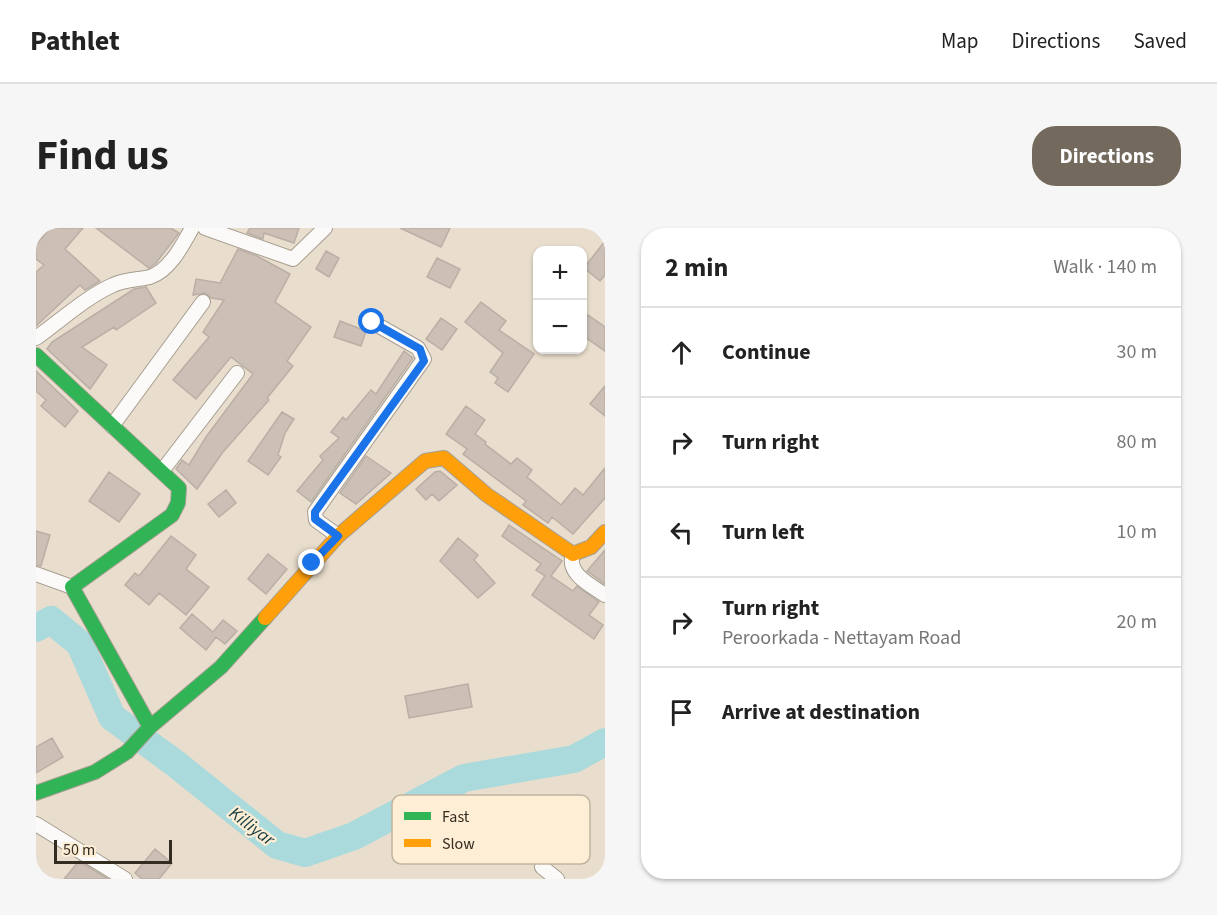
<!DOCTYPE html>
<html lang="en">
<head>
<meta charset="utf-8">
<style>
	:root { --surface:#fff; --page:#f6f6f6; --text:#222; --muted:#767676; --line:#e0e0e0; --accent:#736a5d }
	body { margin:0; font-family:"Source Sans 3",sans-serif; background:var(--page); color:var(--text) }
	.controls { position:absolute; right:18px; top:18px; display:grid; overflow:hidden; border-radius:12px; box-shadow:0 2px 4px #0004 }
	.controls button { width:54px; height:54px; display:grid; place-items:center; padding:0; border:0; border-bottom:2px solid var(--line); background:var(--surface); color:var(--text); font:30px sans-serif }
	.scale { position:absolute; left:18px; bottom:15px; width:118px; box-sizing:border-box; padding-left:6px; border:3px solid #332c20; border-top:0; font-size:16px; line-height:21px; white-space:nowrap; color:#332c20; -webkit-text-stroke:4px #feeed6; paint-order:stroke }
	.stop { position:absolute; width:18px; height:18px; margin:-14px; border:4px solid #1a73e8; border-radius:50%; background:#fff }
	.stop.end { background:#1a73e8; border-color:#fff; box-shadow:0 2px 6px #0008 }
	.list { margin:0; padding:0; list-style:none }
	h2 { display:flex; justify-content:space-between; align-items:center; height:78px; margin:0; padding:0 24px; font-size:26px }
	h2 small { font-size:20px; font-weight:400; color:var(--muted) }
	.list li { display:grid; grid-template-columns:39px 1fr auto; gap:18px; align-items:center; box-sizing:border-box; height:90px; padding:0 24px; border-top:2px solid var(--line) }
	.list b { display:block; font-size:22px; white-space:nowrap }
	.list p { margin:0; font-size:20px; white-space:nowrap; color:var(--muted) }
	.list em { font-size:20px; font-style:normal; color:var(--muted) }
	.icon { flex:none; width:33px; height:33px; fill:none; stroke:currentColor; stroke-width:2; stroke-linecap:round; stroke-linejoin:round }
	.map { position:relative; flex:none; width:569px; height:651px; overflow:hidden; border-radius:24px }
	header { display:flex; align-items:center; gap:36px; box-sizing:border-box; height:84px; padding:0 30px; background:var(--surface); border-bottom:2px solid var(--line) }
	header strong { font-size:28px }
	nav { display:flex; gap:33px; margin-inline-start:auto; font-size:21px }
	.intro { display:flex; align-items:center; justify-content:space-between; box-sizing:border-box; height:144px; padding:0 36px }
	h1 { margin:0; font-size:42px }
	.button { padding:15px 27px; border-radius:24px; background:var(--accent); color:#fff; font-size:21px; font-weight:700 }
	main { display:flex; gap:36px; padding:0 36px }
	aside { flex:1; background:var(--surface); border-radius:24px; box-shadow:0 2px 4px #0004 }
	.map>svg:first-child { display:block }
</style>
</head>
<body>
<header>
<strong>Pathlet</strong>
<nav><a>Map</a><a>Directions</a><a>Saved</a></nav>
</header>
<div class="intro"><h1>Find us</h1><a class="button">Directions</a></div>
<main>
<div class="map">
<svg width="569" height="651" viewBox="0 0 569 651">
	<rect width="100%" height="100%" fill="#e9decd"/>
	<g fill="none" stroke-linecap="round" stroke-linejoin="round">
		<path stroke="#abdadc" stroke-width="28" d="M0 400 15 392 44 416 76 489 140 536 241 617 269 625 318 608 428 550 538 531 569 514"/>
	</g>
	<path fill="#cbbfb6" stroke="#baaea5" stroke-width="1.5" d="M14 0H47L29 21 64 53 49 62 44 57 0 98V44L8 37 0 31V17Z
		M60 0H135L143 5 120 35 113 40Z
		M214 0H263L258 15 228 5 227 11 211 5Z
		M364 0H414L405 19Z
		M569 13V47L564 53 548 40Z
		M202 21 221 28 254 46 239 74 275 99 251 133 257 138 231 170 233 172 187 224 161 261 140 241 146 232 153 237 170 209 217 146 195 129 160 171 137 152 173 109 167 104 188 72 175 70 169 65 157 67 160 51 184 55Z
		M290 23 303 30 293 49 280 41Z
		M401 30 424 41 414 60 391 49Z
		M110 59 120 75 80 102 78 99 46 119 71 137 54 161 11 121 16 114 98 61Z
		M445 74 470 93 463 102 498 126 472 164 459 155 462 150 454 144 467 125 429 94Z
		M552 87 569 99V123L546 107V94Z
		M405 90 421 101 406 122 390 111Z
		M304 93 330 103 325 118 298 109Z
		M368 123 377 130 275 274 261 263 287 232 284 228 303 210 295 204 307 189 310 192 335 162 340 166Z
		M0 143 42 183 29 199 5 178 10 172 0 163Z
		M569 158V188L554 176Z
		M430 178 449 192 439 206 450 214 449 216 475 236 481 230 496 242 491 249 525 277 539 260 547 267 569 240V270L537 306 516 289 512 295 487 277 490 273 427 226 431 221 410 206Z
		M246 184 258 191 249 205 242 227 245 229 232 247 212 233Z
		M330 228 355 245 320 276 304 265Z
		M404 243 421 257 403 273 396 266 390 272 380 261 399 244Z
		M73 244 104 266 83 294 53 273Z
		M190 262 200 275 183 289 172 276Z
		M473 297 526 333 515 348 537 363 541 358 563 374 553 387 567 397 558 411 496 367 509 348 500 342 505 336 466 308Z
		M0 303 14 307 5 338 0 337Z
		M135 308 160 327 150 341 173 359 150 387 123 365 113 377 89 357 99 345 103 348Z
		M422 310 442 327 438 332 459 355 442 370 404 333Z
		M569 322V356L551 343Z
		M232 326 251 341 230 366 212 351Z
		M156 386 177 404 187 392 201 403 189 416 180 409 170 422 144 400Z
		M432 456 436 479 373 490 369 468Z
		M16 510 27 529 0 545V519Z
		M119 621 136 635 123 651H106L99 645Z
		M43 633 72 651H28Z"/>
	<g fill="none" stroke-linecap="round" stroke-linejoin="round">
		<g stroke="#a69e91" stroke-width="16">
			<path id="street" d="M169 0 257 31 289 0
				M0 110C24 93 50 69 77 57 89 51 102 52 114 49 134 42 146 18 156 0
				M76 198 167 74
				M126 243 201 145
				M302 308 280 292 279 284 388 131 382 120 336 94
				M537 326C530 346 555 357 569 367
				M0 346 36 359
				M0 596 89 651
				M506 639 521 651"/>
		</g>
		<g stroke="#a69e91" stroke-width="16">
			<path id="fast" d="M0 127 143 260 142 275 136 287 36 359 114 499
				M0 565 59 544 91 524 114 499 185 439 229 390"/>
		</g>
		<g stroke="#a69e91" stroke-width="16">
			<path id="slow" d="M229 390 302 308 389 233 408 230 451 267 537 326 555 319 569 304"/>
		</g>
		<use href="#street" stroke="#fcfaf8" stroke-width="14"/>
		<use href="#fast" stroke="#30b455" stroke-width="14"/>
		<use href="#slow" stroke="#ff9f0a" stroke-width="14"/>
	</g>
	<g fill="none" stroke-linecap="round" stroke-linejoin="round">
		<path stroke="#1a73e8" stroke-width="8" d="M276 335 302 308 279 291V284L388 133 384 121 336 94"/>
	</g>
	<g text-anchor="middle" stroke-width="4.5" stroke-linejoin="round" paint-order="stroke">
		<g font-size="18" font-style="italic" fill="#1d4044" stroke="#feeed6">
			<text transform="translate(216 598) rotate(37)" y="6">Killiyar</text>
		</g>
	</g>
	<rect x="356" y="567" width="198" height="69" rx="9" fill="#feeed6" stroke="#c1b49f" stroke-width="1.5"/>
	<rect x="368" y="584" width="27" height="8" fill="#30b455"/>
	<rect x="368" y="611" width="27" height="8" fill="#ff9f0a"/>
	<g font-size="16" fill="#332c20">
		<text x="406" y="594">Fast</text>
		<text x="406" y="621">Slow</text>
	</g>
</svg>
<div class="controls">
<button>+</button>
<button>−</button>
</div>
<div class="scale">50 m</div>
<div class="stop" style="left:336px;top:94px"></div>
<div class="stop end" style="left:276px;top:335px"></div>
</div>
<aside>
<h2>2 min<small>Walk · 140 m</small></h2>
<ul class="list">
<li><svg class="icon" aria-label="ahead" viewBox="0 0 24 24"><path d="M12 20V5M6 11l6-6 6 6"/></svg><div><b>Continue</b></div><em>30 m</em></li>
<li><svg class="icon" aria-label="right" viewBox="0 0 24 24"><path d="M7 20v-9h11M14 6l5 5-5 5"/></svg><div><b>Turn right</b></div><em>80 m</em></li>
<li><svg class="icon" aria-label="left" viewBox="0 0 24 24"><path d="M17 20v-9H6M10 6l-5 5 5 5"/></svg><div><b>Turn left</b></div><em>10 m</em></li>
<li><svg class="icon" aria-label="right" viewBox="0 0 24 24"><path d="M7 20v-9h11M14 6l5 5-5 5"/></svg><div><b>Turn right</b><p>Peroorkada - Nettayam Road</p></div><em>20 m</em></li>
<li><svg class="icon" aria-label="arrive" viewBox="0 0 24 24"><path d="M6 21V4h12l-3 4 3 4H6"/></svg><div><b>Arrive at destination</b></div></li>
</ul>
</aside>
</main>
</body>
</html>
